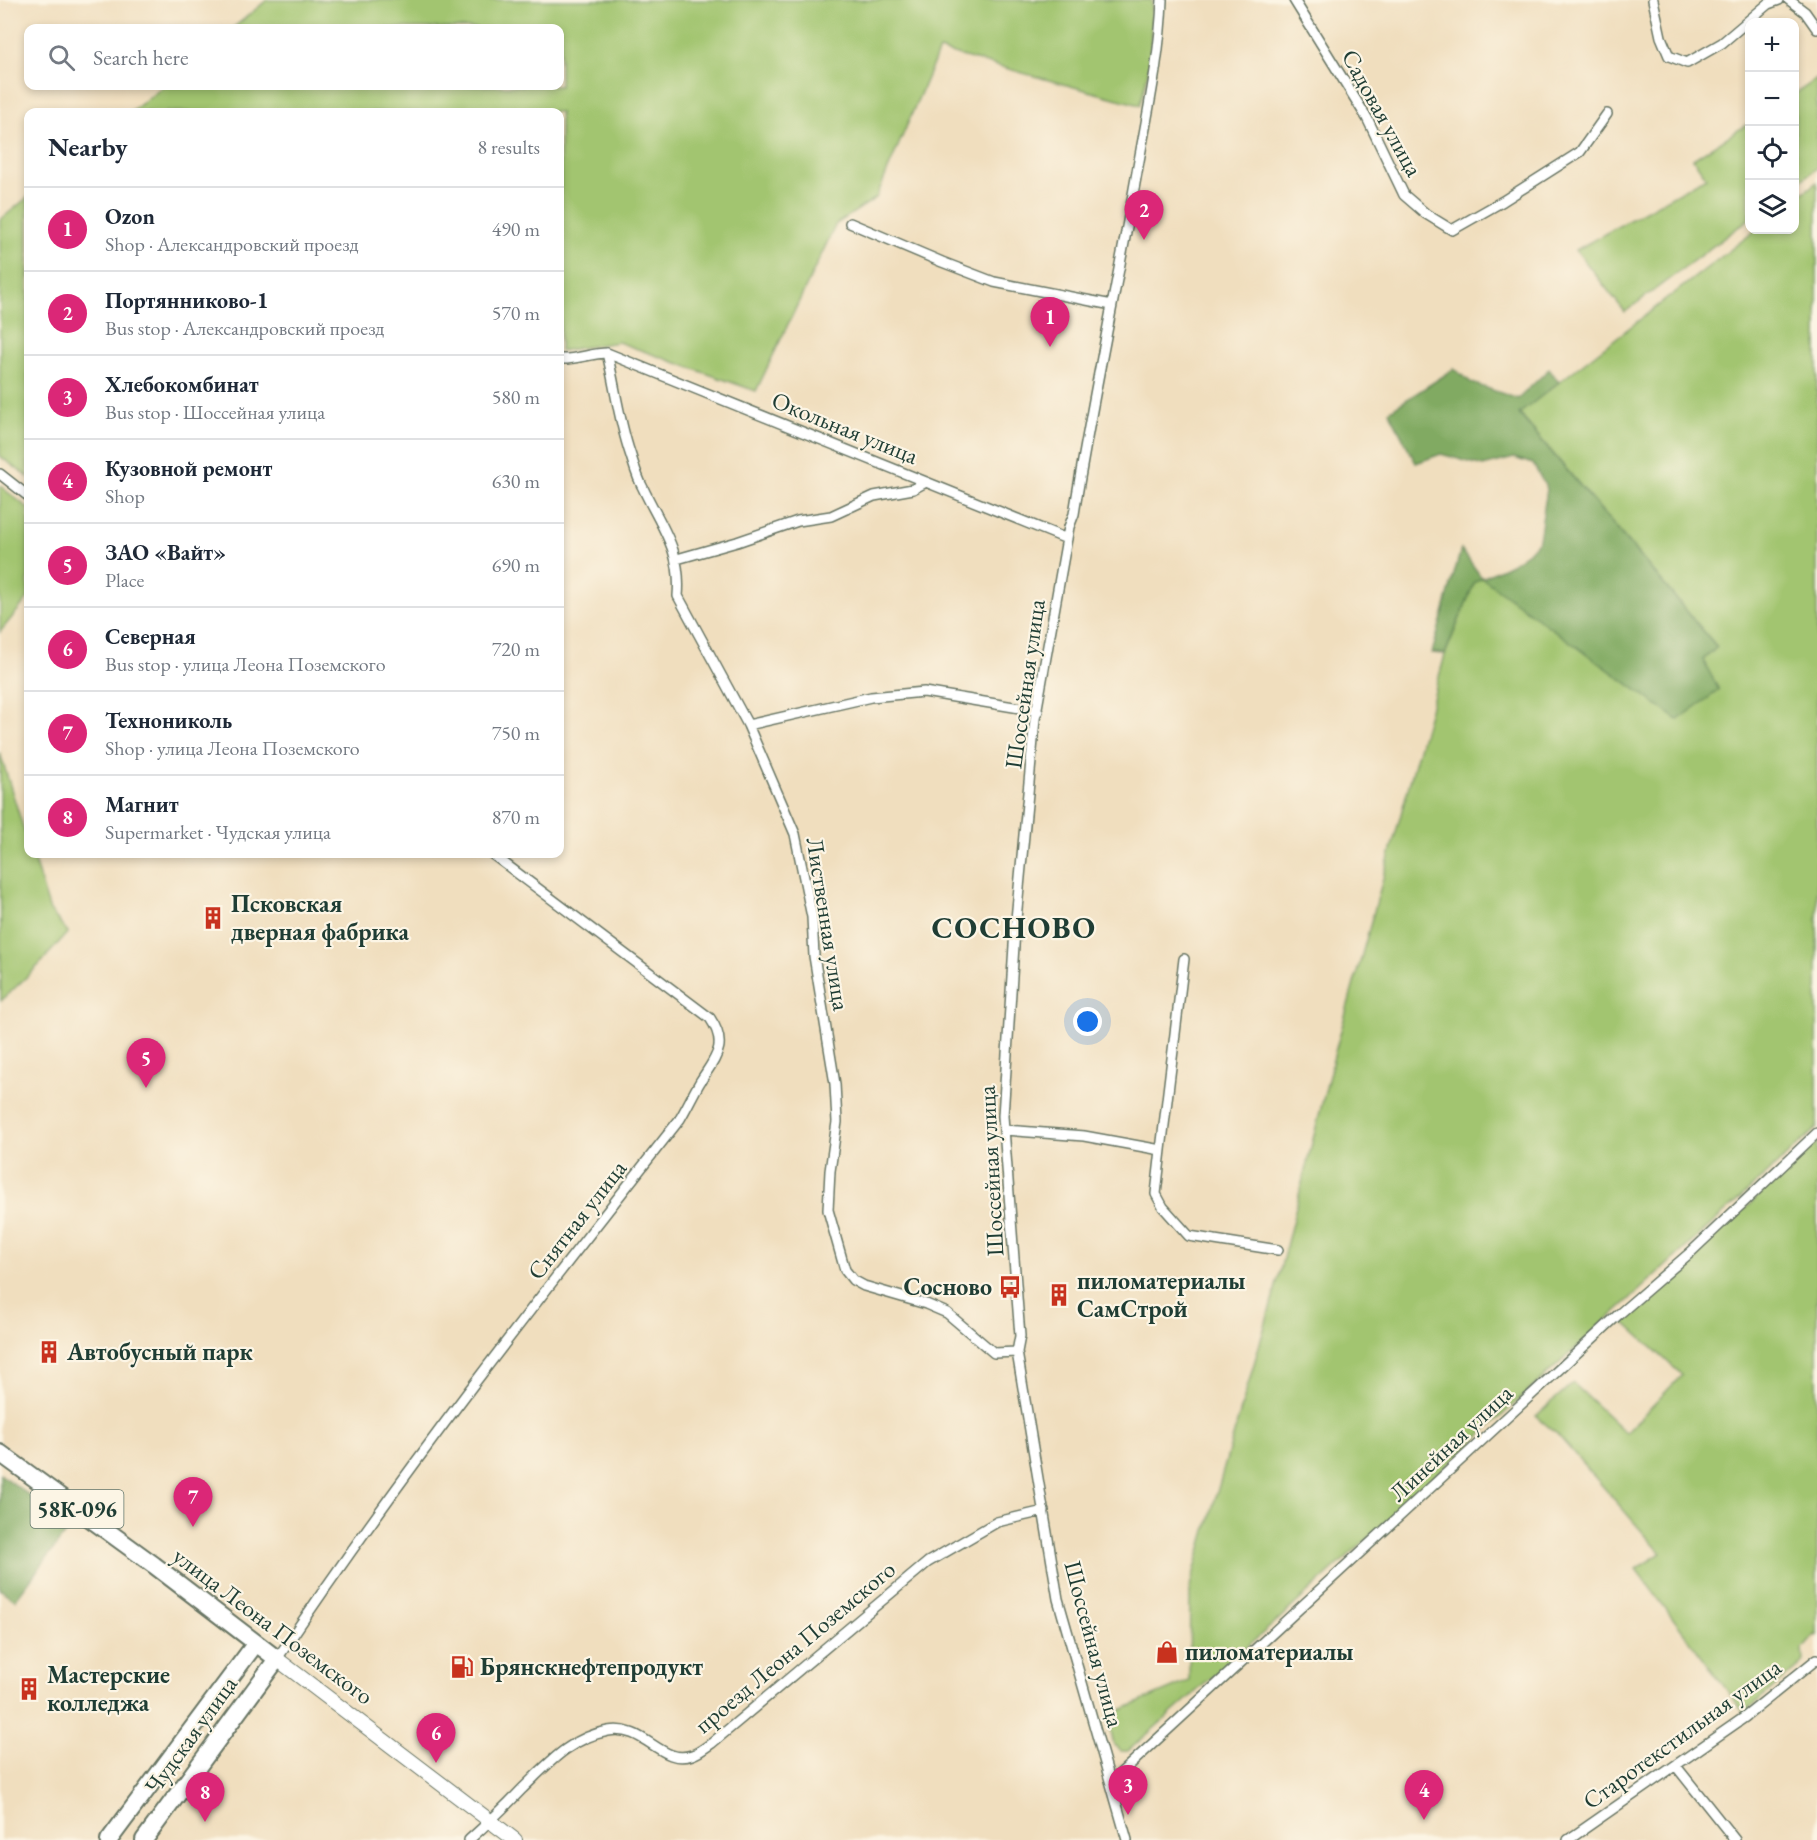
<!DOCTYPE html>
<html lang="en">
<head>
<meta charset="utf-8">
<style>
	:root { --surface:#fff; --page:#f2f2f3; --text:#1f2937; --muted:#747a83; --line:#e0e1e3; --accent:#db2777 }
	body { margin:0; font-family:"EB Garamond",serif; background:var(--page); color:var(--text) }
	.controls { position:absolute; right:18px; top:18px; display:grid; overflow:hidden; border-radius:12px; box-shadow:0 3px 9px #0003 }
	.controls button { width:54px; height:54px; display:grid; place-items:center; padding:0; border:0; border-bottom:2px solid var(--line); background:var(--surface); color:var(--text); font:30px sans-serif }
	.you { position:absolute; left:1088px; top:1022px; width:21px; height:21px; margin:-15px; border:4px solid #fff; border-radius:50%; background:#1a73e8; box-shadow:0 0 0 9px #1a73e833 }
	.badge { display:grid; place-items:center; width:39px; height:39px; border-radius:50%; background:var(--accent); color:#fff; font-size:20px; font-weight:700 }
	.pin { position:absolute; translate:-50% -50px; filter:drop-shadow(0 2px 3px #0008) }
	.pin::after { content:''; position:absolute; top:32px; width:21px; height:18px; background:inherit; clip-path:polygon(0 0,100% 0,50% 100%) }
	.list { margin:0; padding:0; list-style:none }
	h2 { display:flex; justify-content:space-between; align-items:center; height:78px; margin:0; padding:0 24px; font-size:26px }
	h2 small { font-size:20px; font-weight:400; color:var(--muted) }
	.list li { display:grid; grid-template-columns:39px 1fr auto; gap:18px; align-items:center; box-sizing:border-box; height:84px; padding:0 24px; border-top:2px solid var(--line) }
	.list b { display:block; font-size:22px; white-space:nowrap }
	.list p { margin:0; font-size:20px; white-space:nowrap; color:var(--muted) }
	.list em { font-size:20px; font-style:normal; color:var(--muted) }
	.icon { flex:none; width:33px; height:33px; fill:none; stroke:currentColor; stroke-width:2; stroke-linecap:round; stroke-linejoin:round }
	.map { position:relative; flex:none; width:1817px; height:1840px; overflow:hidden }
	.search { position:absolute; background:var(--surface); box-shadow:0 3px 9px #0003; left:24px; top:24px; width:540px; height:66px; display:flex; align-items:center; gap:15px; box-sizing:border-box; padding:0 21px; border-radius:12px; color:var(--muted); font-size:22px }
	.panel { position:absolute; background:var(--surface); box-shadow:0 3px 9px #0003; left:24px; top:108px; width:540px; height:750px; border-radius:12px }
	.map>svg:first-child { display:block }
</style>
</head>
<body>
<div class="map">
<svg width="1817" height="1840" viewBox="0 0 1817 1840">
	<rect width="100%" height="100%" fill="#fcf5e5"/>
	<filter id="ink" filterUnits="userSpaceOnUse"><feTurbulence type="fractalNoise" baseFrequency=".0167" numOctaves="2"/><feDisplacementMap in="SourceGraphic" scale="12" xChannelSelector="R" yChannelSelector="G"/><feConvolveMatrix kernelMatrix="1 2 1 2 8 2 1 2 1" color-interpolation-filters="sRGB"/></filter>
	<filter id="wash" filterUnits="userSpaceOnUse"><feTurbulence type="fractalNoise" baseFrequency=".008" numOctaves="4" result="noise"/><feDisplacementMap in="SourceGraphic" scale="24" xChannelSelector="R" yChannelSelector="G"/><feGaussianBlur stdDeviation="1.35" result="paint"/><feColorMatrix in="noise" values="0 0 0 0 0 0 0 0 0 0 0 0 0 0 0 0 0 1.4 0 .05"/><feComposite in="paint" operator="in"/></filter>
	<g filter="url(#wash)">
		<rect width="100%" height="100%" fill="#f0debe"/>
		<path fill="#a2c56f" stroke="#608152" stroke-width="1.5" d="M267 0H1152L1150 64 1140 105 939 50 876 198 836 224 756 391 618 342 560 351V112H131L164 86H560V28H233Z
			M1817 79V168L1795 185V94Z
			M1749 123V219L1625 312 1576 250 1706 177 1693 159Z
			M1817 182V1128L1280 1618 1128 1751H1121L1114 1745 1107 1716 1189 1681 1190 1586 1273 1298 1335 1052 1445 655 1475 581 1482 578 1703 660 1717 647 1519 413 1756 230H1794L1795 199Z
			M28 197V477L0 456V220Z
			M0 486 28 508V598L0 632Z
			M0 753 28 843V854H32L50 911 68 932 39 965 1 1001Z
			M1817 1142V1636L1815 1635 1803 1649 1804 1662 1744 1713 1636 1569 1661 1553 1557 1434 1536 1416 1573 1383 1626 1433 1682 1375 1623 1321Z"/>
		<path fill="#81aa62" stroke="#50744b" stroke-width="1.5" d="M1454 369 1472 383 1518 399 1549 369 1559 382 1519 414 1717 647 1703 660 1719 690 1678 720 1482 578 1475 581 1445 654 1432 653 1461 549 1482 578 1511 564 1528 552 1539 540 1547 489 1533 464 1514 458 1483 466 1441 454 1416 463 1389 411Z
			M0 1474 71 1526 15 1600 0 1589Z"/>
	</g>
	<g filter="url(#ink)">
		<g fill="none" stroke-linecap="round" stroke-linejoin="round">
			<g stroke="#687564" stroke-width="12">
				<path id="street" d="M1294 0 1367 118 1404 195 1426 214 1452 230 1503 201 1580 152 1607 114
					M1653 0 1661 37 1669 56 1687 63 1722 43 1768 4 1779 0
					M1789 0 1805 12 1817 29
					M850 223 942 262 994 282 1112 305
					M607 353C615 386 619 421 630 453 634 465 637 477 643 488 661 527 682 550 678 596L748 725 795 834 812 917 814 956 835 1084 837 1122 830 1171 828 1210 845 1270 853 1280 864 1286 926 1304 947 1313 994 1353 1017 1352
					M560 359C576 360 591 353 607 353L1067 539
					M0 474 28 496
					M677 559 737 542 798 521 831 516 874 496 913 489 926 482
					M748 725 871 697 924 692 1038 711
					M1004 1130 1084 1136 1161 1150 1184 959
					M1161 1150 1156 1194 1163 1207 1189 1236 1278 1250
					M277 1659C402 1472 541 1295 680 1119 687 1107 693 1094 700 1082 715 1058 729 1046 710 1018L492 854
					M1676 1766 1735 1840
					M1111 1782 1618 1315 1691 1252 1817 1133
					M469 1840C487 1824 505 1807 522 1789 548 1764 570 1738 608 1731 645 1724 661 1766 692 1755 699 1753 706 1747 712 1743L928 1562 997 1522 1044 1511
					M1127 1840 1058 1599 1017 1352 1020 1336 1003 1116 1015 930 1035 719 1069 527 1074 514C1092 400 1117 286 1137 172 1147 115 1160 58 1162 0
					M1568 1840 1745 1717 1817 1659"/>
			</g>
			<g stroke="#687564" stroke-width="16">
				<path id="primary" d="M277 1659 515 1840"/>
			</g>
			<g stroke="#687564" stroke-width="20">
				<path id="highway" d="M0 1453 154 1565 277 1659 144 1840
					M109 1840 256 1643"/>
			</g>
			<use href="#street" stroke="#fff" stroke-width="9"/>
			<use href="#primary" stroke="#fff" stroke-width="14"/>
			<use href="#highway" stroke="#fff" stroke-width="16"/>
		</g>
	</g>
	<defs>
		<g id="building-bare" transform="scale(1.8)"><path d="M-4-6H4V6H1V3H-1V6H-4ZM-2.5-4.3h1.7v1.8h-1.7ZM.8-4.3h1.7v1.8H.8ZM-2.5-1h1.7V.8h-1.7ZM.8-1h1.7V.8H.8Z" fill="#c8321e" stroke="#fcf5e5" stroke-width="2.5" paint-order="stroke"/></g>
		<g id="bus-bare" transform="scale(1.8)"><path d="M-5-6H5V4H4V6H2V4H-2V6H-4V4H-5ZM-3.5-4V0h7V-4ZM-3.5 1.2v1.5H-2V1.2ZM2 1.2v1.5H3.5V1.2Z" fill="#c8321e" stroke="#fcf5e5" stroke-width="2.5" paint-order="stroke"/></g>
		<g id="shop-bare" transform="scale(1.8)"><path d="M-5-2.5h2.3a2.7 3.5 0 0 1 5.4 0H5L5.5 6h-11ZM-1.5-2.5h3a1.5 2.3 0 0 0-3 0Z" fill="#c8321e" stroke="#fcf5e5" stroke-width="2.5" paint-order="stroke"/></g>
		<g id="fuel-bare" transform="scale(1.8)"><path d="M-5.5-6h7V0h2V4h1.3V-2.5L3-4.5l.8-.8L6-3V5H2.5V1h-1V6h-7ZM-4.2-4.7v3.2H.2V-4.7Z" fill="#c8321e" stroke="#fcf5e5" stroke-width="2.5" paint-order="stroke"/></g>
	</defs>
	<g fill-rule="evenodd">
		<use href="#building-bare" x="213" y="918"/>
		<use href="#bus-bare" x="1010" y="1287"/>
		<use href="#building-bare" x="1059" y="1295"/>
		<use href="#building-bare" x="49" y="1352"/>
		<use href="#shop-bare" x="1167" y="1652"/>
		<use href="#fuel-bare" x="462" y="1667"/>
		<use href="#building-bare" x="29" y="1689"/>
	</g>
	<g text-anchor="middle" stroke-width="4.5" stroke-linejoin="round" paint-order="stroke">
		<rect fill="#fcf5e5" stroke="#617469" stroke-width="1.5" x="30.5" y="1490" width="93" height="38" rx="4.5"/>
		<g font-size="22" font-weight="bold" fill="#1f3d34">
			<text x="77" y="1517">58К-096</text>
		</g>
		<g font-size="24" fill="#1f3d34" stroke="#fcf5e5">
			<text transform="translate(1382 113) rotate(61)" y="8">Садовая улица</text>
			<text transform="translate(845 428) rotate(22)" y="8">Окольная улица</text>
			<text transform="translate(1025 684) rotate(-82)" y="8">Шоссейная улица</text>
			<text transform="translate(828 924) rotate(81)" y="8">Лиственная улица</text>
			<text transform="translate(991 1171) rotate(-93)" y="8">Шоссейная улица</text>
			<text transform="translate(577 1220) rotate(-52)" y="8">Снятная улица</text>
			<text transform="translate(1451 1443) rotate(-43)" y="8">Линейная улица</text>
			<text transform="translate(273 1626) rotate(37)" y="8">улица Леона Поземского</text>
			<text transform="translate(1094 1644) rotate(75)" y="8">Шоссейная улица</text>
			<text transform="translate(795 1647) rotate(-40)" y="8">проезд Леона Поземского</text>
			<text transform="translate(1682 1734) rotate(-36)" y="8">Старотекстильная улица</text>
			<text transform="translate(191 1735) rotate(-54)" y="8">Чудская улица</text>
		</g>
		<g font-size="24" font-weight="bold" fill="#1f3d34" stroke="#fcf5e5" text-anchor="start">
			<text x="231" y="912">Псковская<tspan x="231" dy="28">дверная фабрика</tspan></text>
			<text x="1077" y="1289">пиломатериалы<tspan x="1077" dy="28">СамСтрой</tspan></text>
			<text x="992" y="1295" text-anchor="end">Сосново</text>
			<text x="67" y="1360">Автобусный парк</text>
			<text x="1185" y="1660">пиломатериалы</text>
			<text x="480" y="1675">Брянскнефтепродукт</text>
			<text x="47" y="1683">Мастерские<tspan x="47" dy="28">колледжа</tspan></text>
		</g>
		<g font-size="30" font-weight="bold" letter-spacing="1.5" fill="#1f3d34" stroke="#fcf5e5">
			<text x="1014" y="938">СОСНОВО</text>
		</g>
	</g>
</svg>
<div class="controls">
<button>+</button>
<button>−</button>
<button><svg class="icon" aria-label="locate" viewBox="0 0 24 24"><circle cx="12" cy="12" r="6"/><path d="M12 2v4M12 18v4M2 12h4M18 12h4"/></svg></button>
<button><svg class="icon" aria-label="layers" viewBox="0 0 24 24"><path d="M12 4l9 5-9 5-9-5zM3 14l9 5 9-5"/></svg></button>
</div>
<div class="you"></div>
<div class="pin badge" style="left:1050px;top:347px">1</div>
<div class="pin badge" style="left:1144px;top:240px">2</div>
<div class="pin badge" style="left:1128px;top:1815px">3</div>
<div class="pin badge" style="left:1424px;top:1820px">4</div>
<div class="pin badge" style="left:146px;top:1088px">5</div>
<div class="pin badge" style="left:436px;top:1763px">6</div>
<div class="pin badge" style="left:193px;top:1527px">7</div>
<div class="pin badge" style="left:205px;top:1822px">8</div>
<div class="search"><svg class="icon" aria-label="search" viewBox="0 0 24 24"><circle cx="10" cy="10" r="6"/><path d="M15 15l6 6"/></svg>Search here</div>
<section class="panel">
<h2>Nearby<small>8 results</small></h2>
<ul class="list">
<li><span class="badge">1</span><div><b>Ozon</b><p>Shop · Александровский проезд</p></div><em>490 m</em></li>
<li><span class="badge">2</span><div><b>Портянниково-1</b><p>Bus stop · Александровский проезд</p></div><em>570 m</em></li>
<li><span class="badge">3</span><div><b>Хлебокомбинат</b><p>Bus stop · Шоссейная улица</p></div><em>580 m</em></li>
<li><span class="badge">4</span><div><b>Кузовной ремонт</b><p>Shop</p></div><em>630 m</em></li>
<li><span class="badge">5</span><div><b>ЗАО «Вайт»</b><p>Place</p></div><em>690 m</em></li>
<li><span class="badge">6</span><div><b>Северная</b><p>Bus stop · улица Леона Поземского</p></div><em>720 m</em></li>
<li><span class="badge">7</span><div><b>Технониколь</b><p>Shop · улица Леона Поземского</p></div><em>750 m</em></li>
<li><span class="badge">8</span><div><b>Магнит</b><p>Supermarket · Чудская улица</p></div><em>870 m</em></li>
</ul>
</section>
</div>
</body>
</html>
